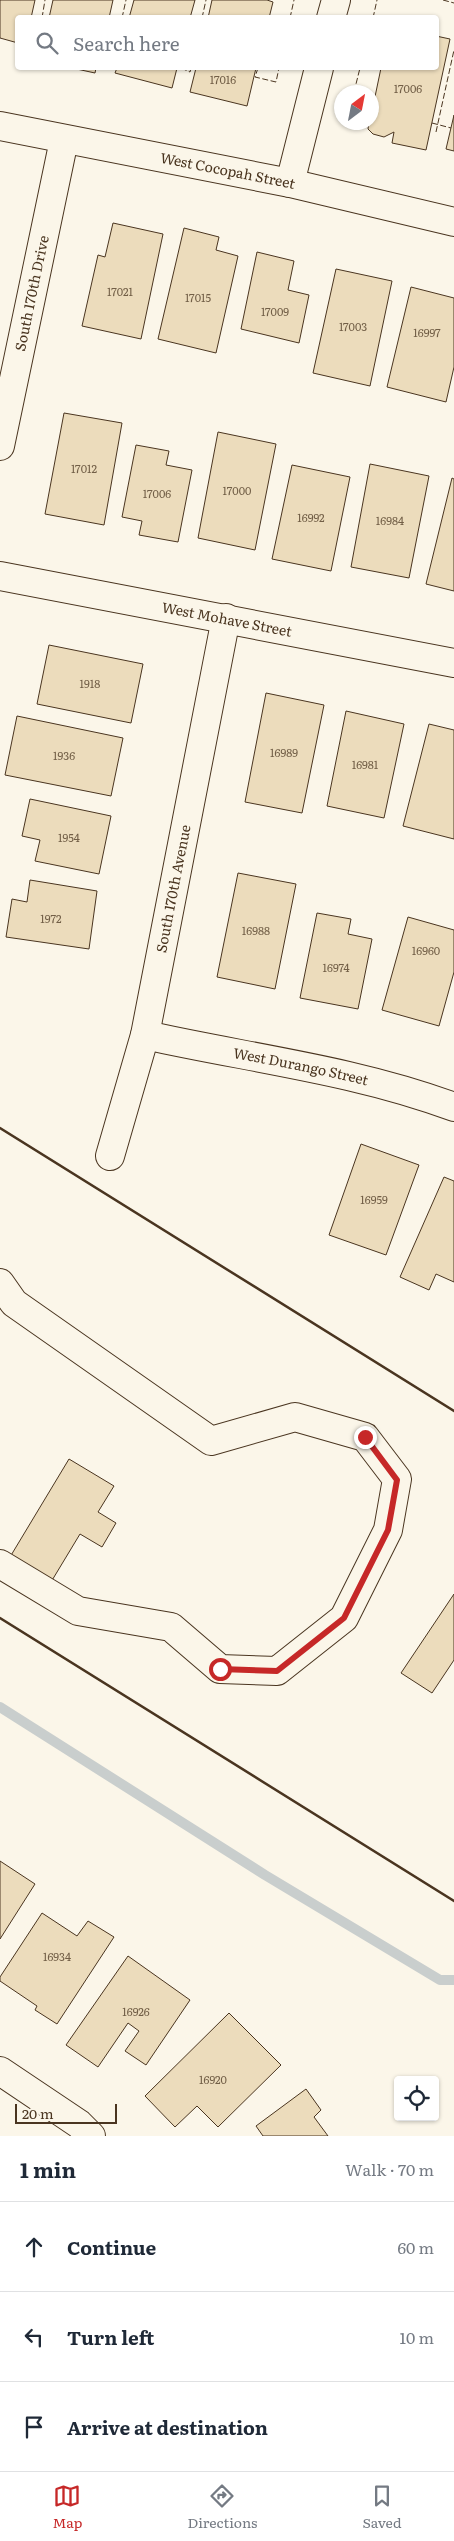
<!DOCTYPE html>
<html lang="en">
<head>
<meta charset="utf-8">
<style>
	:root { --surface:#fff; --page:#f2f2f3; --text:#1f2937; --muted:#747a83; --line:#e0e1e3; --accent:#c62828 }
	body { margin:0; font-family:Literata,serif; background:var(--page); color:var(--text) }
	.controls { position:absolute; right:15px; bottom:15px; display:grid; overflow:hidden; border-radius:5px; box-shadow:0 1px 4px #0004 }
	.controls button { width:45px; height:45px; display:grid; place-items:center; padding:0; border:0; border-bottom:1px solid var(--line); background:var(--surface); color:var(--text); font:25px sans-serif }
	.compass { position:absolute; left:334px; top:85px; width:45px; height:45px; border-radius:50%; background:var(--surface); box-shadow:0 1px 4px #0004; rotate:32deg }
	.scale { position:absolute; left:15px; bottom:12px; width:102px; box-sizing:border-box; padding-left:5px; border:2px solid #4a3520; border-top:0; font-size:14px; line-height:18px; white-space:nowrap; color:#4a3520; -webkit-text-stroke:4px #fbf6e9; paint-order:stroke }
	.stop { position:absolute; width:15px; height:15px; margin:-11px; border:4px solid #c62828; border-radius:50%; background:#fff }
	.stop.end { background:#c62828; border-color:#fff; box-shadow:0 1px 5px #0008 }
	.list { margin:0; padding:0; list-style:none }
	h2 { display:flex; justify-content:space-between; align-items:center; height:65px; margin:0; padding:0 20px; font-size:21px }
	h2 small { font-size:16px; font-weight:400; color:var(--muted) }
	.list li { display:grid; grid-template-columns:32px 1fr auto; gap:15px; align-items:center; box-sizing:border-box; height:90px; padding:0 20px; border-top:1px solid var(--line) }
	.list b { display:block; font-size:19px; white-space:nowrap }
	.list em { font-size:16px; font-style:normal; color:var(--muted) }
	.icon { flex:none; width:28px; height:28px; fill:none; stroke:currentColor; stroke-width:2; stroke-linecap:round; stroke-linejoin:round }
	.map { position:relative; flex:none; width:454px; height:2136px; overflow:hidden }
	.search { position:absolute; background:var(--surface); box-shadow:0 1px 4px #0004; left:15px; right:15px; top:15px; height:55px; display:flex; align-items:center; gap:12px; box-sizing:border-box; padding:0 18px; border-radius:5px; color:var(--muted); font-size:19px }
	.sheet { height:335px; background:var(--surface) }
	nav { display:flex; justify-content:space-around; align-items:center; box-sizing:border-box; height:70px; border-top:1px solid var(--line); background:var(--surface); font-size:14px; color:var(--muted) }
	nav a { display:grid; justify-items:center; gap:2px }
	nav .on { color:var(--accent) }
	.map>svg:first-child { display:block }
</style>
</head>
<body>
<div class="map">
<svg width="454" height="2136" viewBox="0 0 454 2136">
	<rect width="100%" height="100%" fill="#fbf6e9"/>
	<g fill="none" stroke-linecap="round" stroke-linejoin="round">
		<path stroke="#c9cecd" stroke-width="10" d="M0 1707 265 1875 440 1980H454"/>
	</g>
	<path fill="#ecdcbc" stroke="#4a3520" d="M0 0H35L31 18H18V43L0 38Z
		M53 0H113L109 18H49Z
		M134 0H195L190 18H129Z
		M212 0H267L273 2 269 18H208Z
		M436 36 450 39 426 150 392 143 394 132 384 137 373 134 368 129 369 122H372V111L381 68H436Z
		M72 68H96L95 73Z
		M117 68H177L172 88 115 73Z
		M196 68H256L247 106 190 92Z
		M454 115V151L446 149Z
		M113 223 163 234 141 339 82 326 98 255 105 257Z
		M184 228 219 237 216 250 238 256 216 353 158 339Z
		M257 252 294 261 288 290 309 295 299 343 241 329Z
		M336 269 392 281 370 386 313 373Z
		M411 287 454 298V367L446 402 387 387Z
		M64 413 122 423 104 525 45 514Z
		M218 432 276 444 255 550 198 538Z
		M136 445 169 451 166 465 192 470 178 542 139 535 142 521 122 517Z
		M370 464 429 476 409 578 351 567Z
		M292 465 350 477 331 571 272 559Z
		M452 478 454 479V591L426 584Z
		M49 645 143 664 131 723 37 704Z
		M266 693 324 705 302 813 245 802Z
		M346 711 404 724 384 818 327 806Z
		M17 716 123 738 111 796 5 775Z
		M429 724 454 730V839L403 826Z
		M30 799 111 816 99 874 35 861 40 840 22 836Z
		M238 873 296 884 275 989 217 977Z
		M30 880 97 891 89 949 6 937 12 899 27 902Z
		M317 913 351 919 348 934 372 939 358 1009 300 998Z
		M408 917 454 930V972L439 1026 382 1010Z
		M361 1144 419 1165 386 1255 329 1235Z
		M444 1177 454 1181V1282L436 1274 429 1290 400 1277Z
		M69 1459 114 1486 98 1512 116 1523 102 1547 80 1534 48 1587 7 1562Z
		M454 1594V1660L432 1693 401 1673Z
		M0 1861 35 1884 0 1939Z
		M42 1913 77 1936 88 1921 114 1937 57 2024 35 2010 37 2006 0 1981V1977Z
		M128 1956 190 2000 146 2065 125 2051 139 2031 128 2023 98 2067 66 2045Z
		M229 2013 281 2065 218 2127 197 2106 175 2127 145 2096Z
		M306 2089 321 2110 314 2117 328 2136H263L256 2126Z"/>
	<g fill="none" stroke-linecap="round" stroke-linejoin="round">
		<g stroke="#4a3520" stroke-width="30">
			<g id="minor">
				<path d="M331 18 336 0"/>
				<path id="s1" d="M0 126 290 183 454 222"/>
				<path d="M290 183 319 68"/>
				<path id="s2" d="M0 446 64 140"/>
				<path id="s3" d="M0 576 454 663"/>
				<path id="s4" d="M145 1035C248 1058 355 1070 454 1107"/>
				<path id="s5" d="M110 1156 145 1035 226 618"/>
				<path d="M0 1283 14 1303 211 1441 295 1417 365 1437 397 1479 388 1530 344 1618 277 1671 220 1669 171 1627 78 1611 0 1564"/>
				<path d="M0 2071 79 2124 91 2136"/>
			</g>
		</g>
		<use href="#minor" stroke="#fbf6e9" stroke-width="28"/>
		<path stroke="#4a3520" stroke-width="1" stroke-dasharray="6 2.5" stroke-linecap="butt" d="M443 0 454 3
			M42 18 45 0
			M122 18 126 0
			M202 18 206 0
			M290 18 294 0
			M373 18 377 0
			M181 68 190 72 191 68
			M258 68 255 77 276 82 279 68
			M354 92 360 68
			M432 123 451 128
			M436 132 454 50"/>
		<path stroke="#4a3520" stroke-width="2.5" d="M0 1128 454 1411
			M0 1618 454 1901"/>
	</g>
	<g fill="none" stroke-linecap="round" stroke-linejoin="round">
		<path stroke="#c62828" stroke-width="6" d="M220 1669 277 1671 344 1618 388 1530 397 1480 365 1437"/>
	</g>
	<g text-anchor="middle" stroke-width="4" stroke-linejoin="round" paint-order="stroke">
		<g font-size="11" fill="#725f47">
			<text x="223" y="84">17016</text>
			<text x="408" y="93">17006</text>
			<text x="120" y="296">17021</text>
			<text x="198" y="302">17015</text>
			<text x="275" y="316">17009</text>
			<text x="353" y="331">17003</text>
			<text x="427" y="337">16997</text>
			<text x="84" y="473">17012</text>
			<text x="237" y="495">17000</text>
			<text x="157" y="498">17006</text>
			<text x="311" y="522">16992</text>
			<text x="390" y="525">16984</text>
			<text x="90" y="688">1918</text>
			<text x="284" y="757">16989</text>
			<text x="64" y="760">1936</text>
			<text x="365" y="769">16981</text>
			<text x="69" y="842">1954</text>
			<text x="51" y="923">1972</text>
			<text x="256" y="935">16988</text>
			<text x="426" y="955">16960</text>
			<text x="336" y="972">16974</text>
			<text x="374" y="1204">16959</text>
			<text x="57" y="1961">16934</text>
			<text x="136" y="2016">16926</text>
			<text x="213" y="2084">16920</text>
		</g>
		<g font-size="14" fill="#4a3520" stroke="#fbf6e9">
			<text dy="5" stroke="none"><textPath href="#s1" startOffset="232">West Cocopah Street</textPath></text>
			<text dy="5" stroke="none"><textPath href="#s2" startOffset="156">South 170th Drive</textPath></text>
			<text dy="5" stroke="none"><textPath href="#s3" startOffset="231">West Mohave Street</textPath></text>
			<text dy="5" stroke="none"><textPath href="#s5" startOffset="275">South 170th Avenue</textPath></text>
			<text dy="5" stroke="none"><textPath href="#s4" startOffset="159">West Durango Street</textPath></text>
		</g>
	</g>
</svg>
<div class="controls">
<button><svg class="icon" aria-label="locate" viewBox="0 0 24 24"><circle cx="12" cy="12" r="6"/><path d="M12 2v4M12 18v4M2 12h4M18 12h4"/></svg></button>
</div>
<svg class="compass" viewBox="-18 -18 36 36"><path d="M0-13l5 13h-10z" fill="#e53935"/><path d="M0 13l5-13h-10z" fill="#747a83"/></svg>
<div class="scale">20 m</div>
<div class="stop" style="left:220px;top:1669px"></div>
<div class="stop end" style="left:365px;top:1437px"></div>
<div class="search"><svg class="icon" aria-label="search" viewBox="0 0 24 24"><circle cx="10" cy="10" r="6"/><path d="M15 15l6 6"/></svg>Search here</div>
</div>
<section class="sheet">
<h2>1 min<small>Walk · 70 m</small></h2>
<ul class="list">
<li><svg class="icon" aria-label="ahead" viewBox="0 0 24 24"><path d="M12 20V5M6 11l6-6 6 6"/></svg><div><b>Continue</b></div><em>60 m</em></li>
<li><svg class="icon" aria-label="left" viewBox="0 0 24 24"><path d="M17 20v-9H6M10 6l-5 5 5 5"/></svg><div><b>Turn left</b></div><em>10 m</em></li>
<li><svg class="icon" aria-label="arrive" viewBox="0 0 24 24"><path d="M6 21V4h12l-3 4 3 4H6"/></svg><div><b>Arrive at destination</b></div></li>
</ul>
</section>
<nav>
<a class="on"><svg class="icon" aria-label="map" viewBox="0 0 24 24"><path d="M3 6l6-2 6 2 6-2v14l-6 2-6-2-6 2zM9 4v14M15 6v14"/></svg>Map</a>
<a><svg class="icon" aria-label="directions" viewBox="0 0 24 24"><path d="M12 3l9 9-9 9-9-9zM9 14v-3h6M13 9l2 2-2 2"/></svg>Directions</a>
<a><svg class="icon" aria-label="saved" viewBox="0 0 24 24"><path d="M7 4h10v16l-5-4-5 4z"/></svg>Saved</a>
</nav>
</body>
</html>
